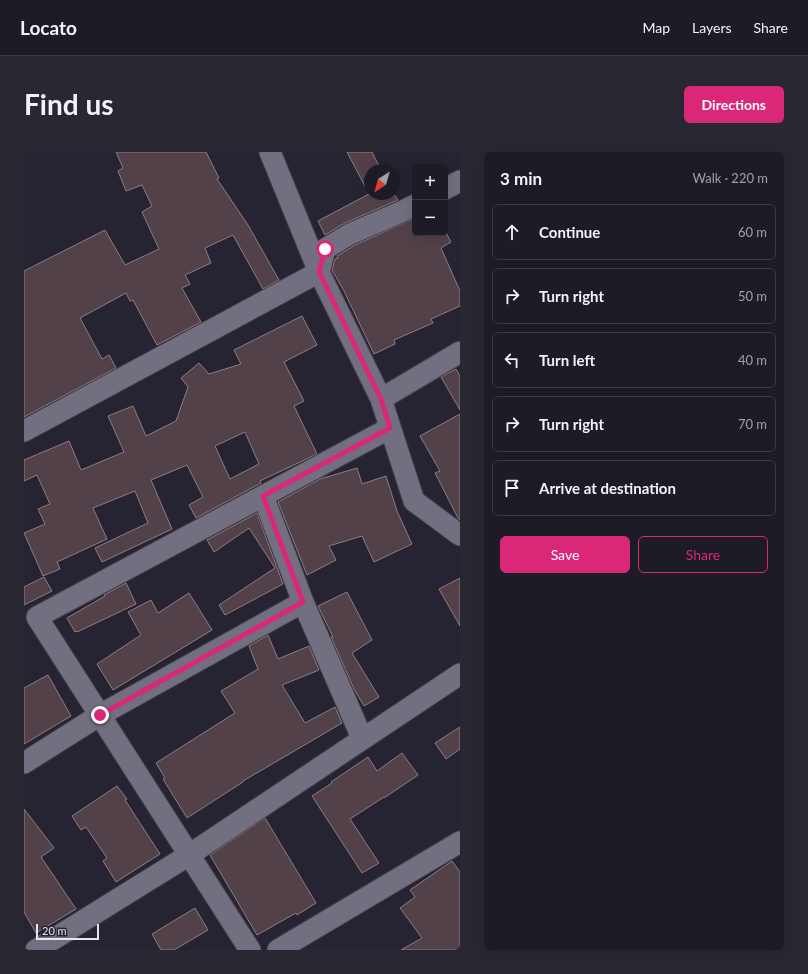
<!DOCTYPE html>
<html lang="en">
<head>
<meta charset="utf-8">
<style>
	:root { --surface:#1c1b26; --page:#292832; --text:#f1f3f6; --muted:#a0a1a7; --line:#3a3943; --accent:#db2777 }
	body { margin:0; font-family:Lato,sans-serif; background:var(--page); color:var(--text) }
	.controls { position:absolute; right:12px; top:12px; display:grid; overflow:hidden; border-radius:6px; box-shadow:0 4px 16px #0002 }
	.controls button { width:36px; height:36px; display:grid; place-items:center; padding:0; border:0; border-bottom:1px solid var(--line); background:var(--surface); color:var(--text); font:20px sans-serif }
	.compass { position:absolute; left:340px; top:12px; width:36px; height:36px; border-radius:50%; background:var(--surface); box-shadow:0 4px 16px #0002; rotate:217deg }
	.scale { position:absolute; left:12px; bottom:10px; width:63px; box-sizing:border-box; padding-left:4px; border:2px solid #e6e4ee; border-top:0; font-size:11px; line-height:14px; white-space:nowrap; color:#e6e4ee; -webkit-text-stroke:3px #262432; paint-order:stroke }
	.stop { position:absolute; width:12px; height:12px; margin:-9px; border:3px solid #db2777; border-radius:50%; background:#fff }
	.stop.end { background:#db2777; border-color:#fff; box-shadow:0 1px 4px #0008 }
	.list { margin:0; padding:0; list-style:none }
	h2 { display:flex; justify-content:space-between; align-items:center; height:52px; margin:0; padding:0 16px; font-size:17px }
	h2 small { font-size:13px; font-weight:400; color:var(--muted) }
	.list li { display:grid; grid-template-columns:26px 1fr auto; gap:12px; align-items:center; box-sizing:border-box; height:56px; margin:0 8px 8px; padding:0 8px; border:1px solid var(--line); border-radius:6px }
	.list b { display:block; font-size:15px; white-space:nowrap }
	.list em { font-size:13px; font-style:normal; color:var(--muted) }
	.actions { display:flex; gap:8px; padding:12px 16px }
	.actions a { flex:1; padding:9px 0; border:1px solid var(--accent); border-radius:6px; text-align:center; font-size:14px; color:var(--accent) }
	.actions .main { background:var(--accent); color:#fff }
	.icon { flex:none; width:22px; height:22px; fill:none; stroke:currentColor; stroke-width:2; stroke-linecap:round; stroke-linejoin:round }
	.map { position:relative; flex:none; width:436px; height:798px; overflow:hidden; border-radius:6px }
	header { display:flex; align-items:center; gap:24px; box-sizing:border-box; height:56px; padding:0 20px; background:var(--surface); border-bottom:1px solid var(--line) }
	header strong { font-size:19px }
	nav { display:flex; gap:22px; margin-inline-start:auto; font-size:14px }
	.intro { display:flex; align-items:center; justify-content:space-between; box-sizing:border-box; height:96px; padding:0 24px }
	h1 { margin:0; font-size:28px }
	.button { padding:10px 18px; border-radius:6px; background:var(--accent); color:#fff; font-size:14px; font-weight:700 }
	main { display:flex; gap:24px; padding:0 24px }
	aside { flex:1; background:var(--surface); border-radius:6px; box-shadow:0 4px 16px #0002 }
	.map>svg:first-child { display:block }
</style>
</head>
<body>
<header>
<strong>Locato</strong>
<nav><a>Map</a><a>Layers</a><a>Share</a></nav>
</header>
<div class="intro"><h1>Find us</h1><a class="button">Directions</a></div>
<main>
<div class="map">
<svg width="436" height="798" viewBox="0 0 436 798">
	<rect width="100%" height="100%" fill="#262432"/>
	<path fill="#524149" stroke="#8f7c85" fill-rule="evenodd" d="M92 0H182L195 26 193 27 224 73 255 128 239 137 209 83 181 96 187 111 161 123 166 132 158 136 177 170 133 193 109 148 106 149 102 141 56 166 78 207 85 203 92 216 0 265V119L81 78 101 113 135 97 118 60 128 54 118 33 102 39 94 19 99 16Z
		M323 0H348L357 18H346V42H370L374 48 321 71 301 83 294 69 345 42Z
		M391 66V81H421V79L427 90 417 96 436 139V154L407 167 409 171 370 188 371 192 350 202 320 139 308 118 311 107 314 106 313 104 331 93Z
		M278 164 293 193 260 210 280 249 270 254 293 302 236 329 237 331 172 366 165 353 179 345 163 313 127 328 148 377 78 410 71 396 124 371 111 339 69 356 83 387 33 410 36 417 19 424 0 381 21 372 14 357 26 352 13 323 0 329V308L45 289 57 318 100 300 84 264 109 254 122 284 152 269 164 235 157 226 175 211 185 222 217 212 210 198ZM221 280 235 312 206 327 191 294Z
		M432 217 436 224V258L417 225Z
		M436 262V368L434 366 411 321 416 319 396 284Z
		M333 316 338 332 362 324 373 359 388 392 350 410 338 384 305 394 312 408 283 423 254 350 296 327Z
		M233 361 259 432 201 463 195 453 251 416 225 376 190 400 183 388Z
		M20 425 28 439 0 453V435Z
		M436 426V474L415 437Z
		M102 431 112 452 53 480 52 479 51 480 43 466 81 444 80 443Z
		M323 440 348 488 328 501 355 545 340 554 330 537 307 485H309L294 454Z
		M165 441 188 478 89 538 73 512 117 483 104 460 127 448 134 461Z
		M244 483 254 507 285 494 295 518 258 533 281 571 311 555 318 571 219 629V630L163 666 139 627 141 626 132 611 211 561 197 539 234 517 225 494Z
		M24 523 47 564 0 592V536Z
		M436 575V597L422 607 411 591Z
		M378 601 394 623 360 646V645L326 667 355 711 338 721 288 644 308 631 307 630 344 605 353 619Z
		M93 634 103 647 101 648 136 702 92 730 79 709 83 706 62 675 57 678 48 664Z
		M0 657 30 696 17 705 52 757 12 781 0 760Z
		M241 666 292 751 273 763 272 761 233 783 186 703Z
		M428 709 436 720V798H377L398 786 376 756 391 745 386 738Z
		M171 756 184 778 150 798H137L128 782Z"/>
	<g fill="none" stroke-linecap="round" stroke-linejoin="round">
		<g stroke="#43414c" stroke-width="23">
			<path id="street" d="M246 0 295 120 357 247 390 349 436 383
				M421 37 436 29
				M357 247 436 200
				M0 279 295 120 301 97 326 82 377 60 391 53
				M239 344 279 450 338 586
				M0 611 76 563 279 450
				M12 798 165 703 436 522
				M226 798 13 465 366 276
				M254 798 436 690"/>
		</g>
		<use href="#street" stroke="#716f80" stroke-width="21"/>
	</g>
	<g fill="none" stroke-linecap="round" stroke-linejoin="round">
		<path stroke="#db2777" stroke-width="5" d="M76 563 279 450 239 344 366 276 357 247 295 120 301 97"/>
	</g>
</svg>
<div class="controls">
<button>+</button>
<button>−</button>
</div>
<svg class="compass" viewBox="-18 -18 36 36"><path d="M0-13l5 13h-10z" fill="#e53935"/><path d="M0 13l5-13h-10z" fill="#a0a1a7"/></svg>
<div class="scale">20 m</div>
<div class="stop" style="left:301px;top:97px"></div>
<div class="stop end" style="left:76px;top:563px"></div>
</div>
<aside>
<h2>3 min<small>Walk · 220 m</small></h2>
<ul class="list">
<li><svg class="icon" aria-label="ahead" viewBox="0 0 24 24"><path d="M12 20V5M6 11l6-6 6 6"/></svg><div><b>Continue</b></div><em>60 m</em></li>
<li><svg class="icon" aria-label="right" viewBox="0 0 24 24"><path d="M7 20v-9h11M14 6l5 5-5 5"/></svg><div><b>Turn right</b></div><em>50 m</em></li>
<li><svg class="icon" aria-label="left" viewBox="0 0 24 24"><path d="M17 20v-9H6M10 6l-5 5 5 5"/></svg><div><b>Turn left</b></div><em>40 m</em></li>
<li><svg class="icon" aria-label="right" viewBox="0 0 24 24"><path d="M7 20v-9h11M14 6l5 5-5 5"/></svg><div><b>Turn right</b></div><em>70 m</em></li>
<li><svg class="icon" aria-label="arrive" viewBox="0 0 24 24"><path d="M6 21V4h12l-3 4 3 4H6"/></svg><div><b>Arrive at destination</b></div></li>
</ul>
<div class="actions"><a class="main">Save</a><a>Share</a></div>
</aside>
</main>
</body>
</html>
